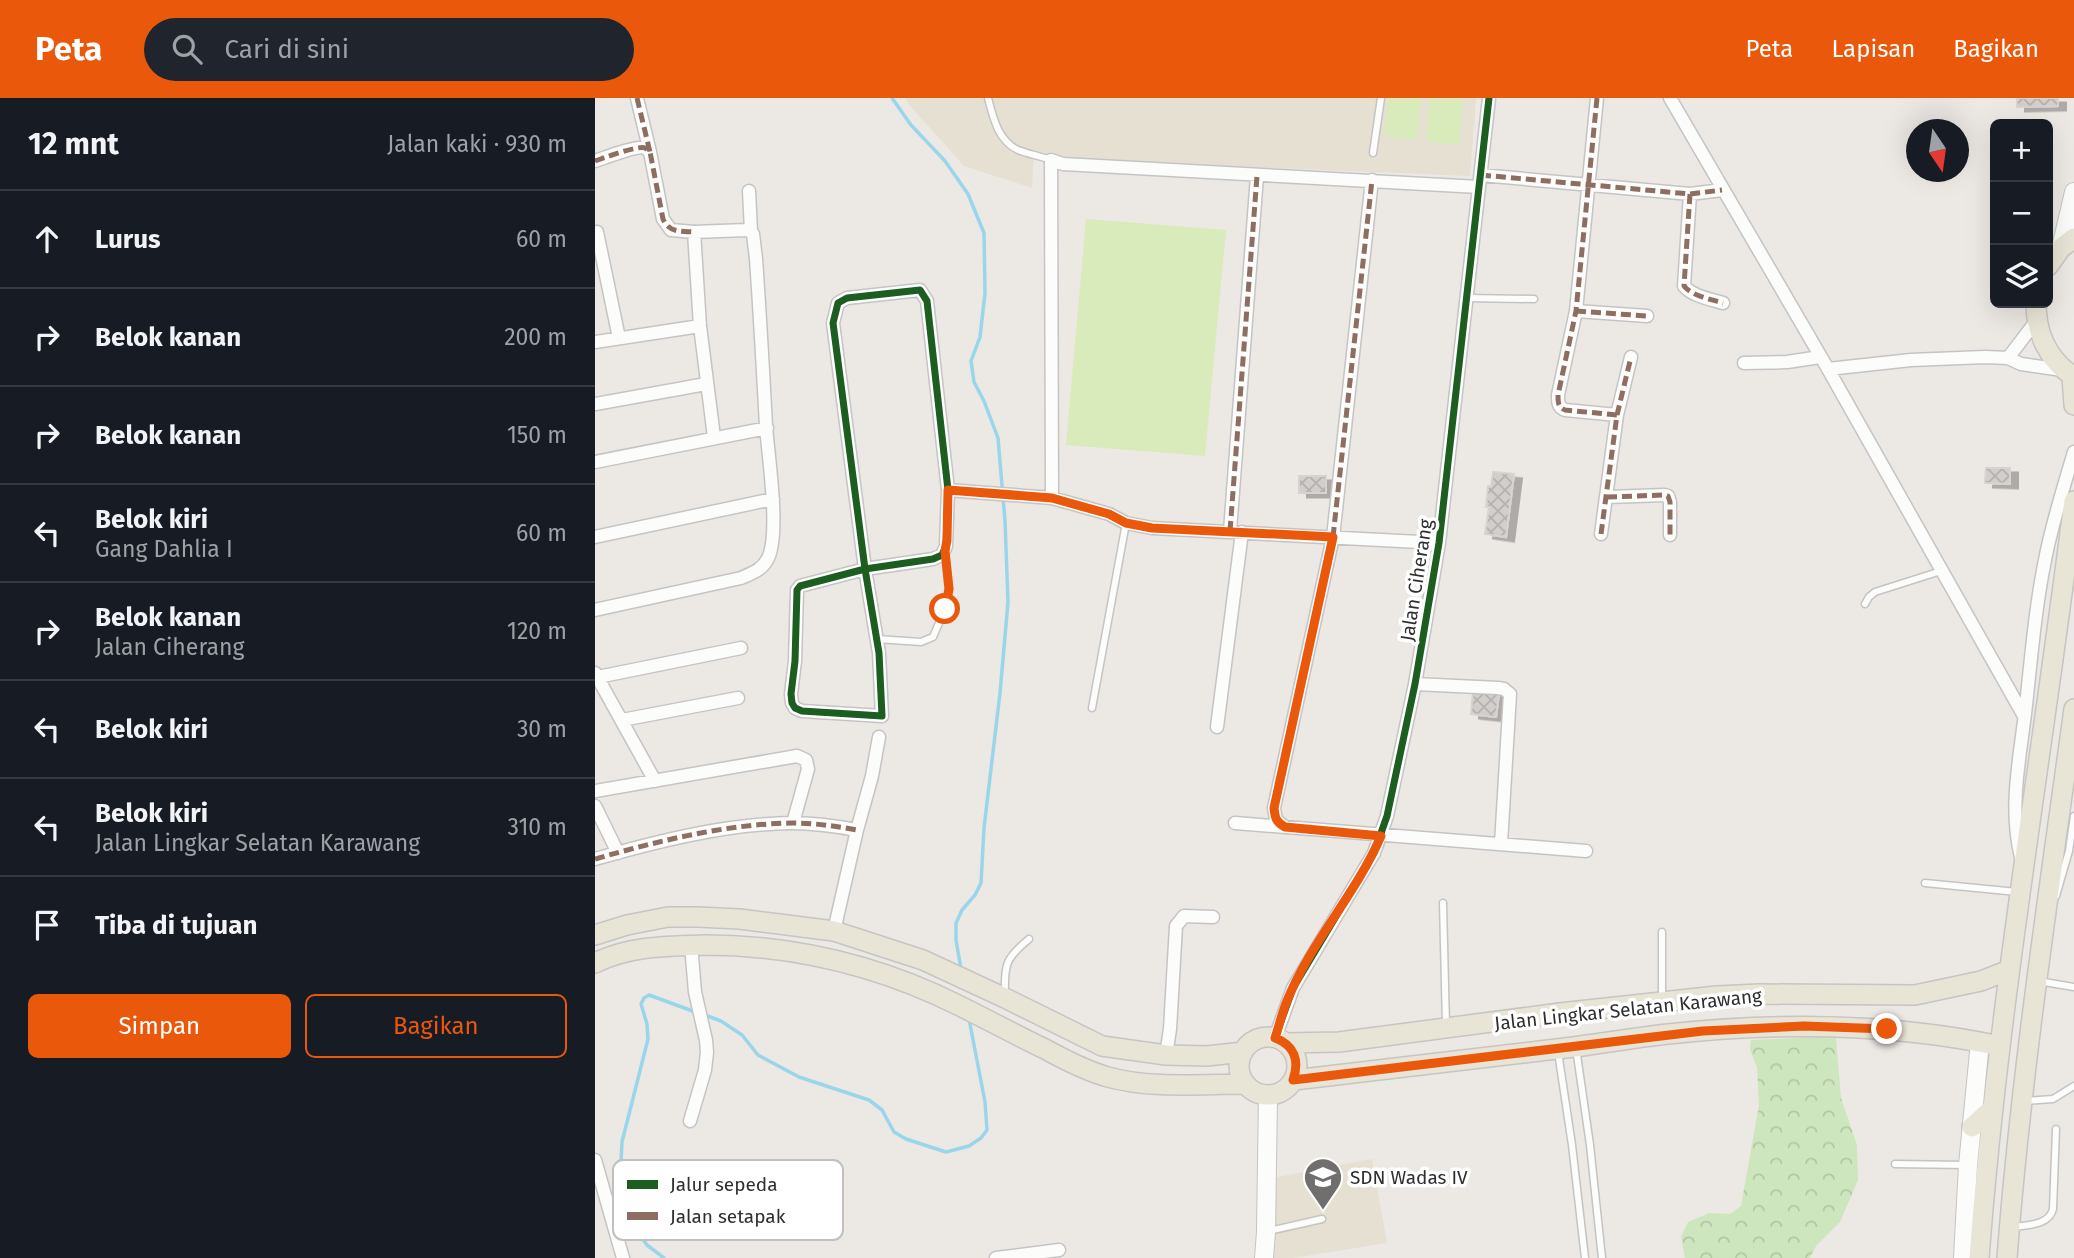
<!DOCTYPE html>
<html lang="id">
<head>
<meta charset="utf-8">
<style>
	:root { --surface:#171b24; --page:#20242c; --text:#f1f3f6; --muted:#9ea1a6; --line:#363941; --accent:#ea580c }
	body { margin:0; font-family:"Fira Sans",sans-serif; background:var(--page); color:var(--text) }
	.controls { position:absolute; right:21px; top:21px; display:grid; overflow:hidden; border-radius:10px; box-shadow:0 7px 28px #0002 }
	.controls button { width:63px; height:63px; display:grid; place-items:center; padding:0; border:0; border-bottom:2px solid var(--line); background:var(--surface); color:var(--text); font:35px sans-serif }
	.compass { position:absolute; left:1311px; top:21px; width:63px; height:63px; border-radius:50%; background:var(--surface); box-shadow:0 7px 28px #0002; rotate:167deg }
	.stop { position:absolute; width:21px; height:21px; margin:-16px; border:5px solid #ea580c; border-radius:50%; background:#fff }
	.stop.end { background:#ea580c; border-color:#fff; box-shadow:0 2px 7px #0008 }
	.list { margin:0; padding:0; list-style:none }
	h2 { display:flex; justify-content:space-between; align-items:center; height:91px; margin:0; padding:0 28px; font-size:30px }
	h2 small { font-size:23px; font-weight:400; color:var(--muted) }
	.list li { display:grid; grid-template-columns:46px 1fr auto; gap:21px; align-items:center; box-sizing:border-box; height:98px; padding:0 28px; border-top:2px solid var(--line) }
	.list b { display:block; font-size:26px; white-space:nowrap }
	.list p { margin:0; font-size:23px; white-space:nowrap; color:var(--muted) }
	.list em { font-size:23px; font-style:normal; color:var(--muted) }
	.actions { display:flex; gap:14px; padding:21px 28px }
	.actions a { flex:1; padding:16px 0; border:2px solid var(--accent); border-radius:10px; text-align:center; font-size:24px; color:var(--accent) }
	.actions .main { background:var(--accent); color:#fff }
	.icon { flex:none; width:38px; height:38px; fill:none; stroke:currentColor; stroke-width:2; stroke-linecap:round; stroke-linejoin:round }
	.map { position:relative; flex:none; width:1479px; height:1160px; overflow:hidden }
	header { display:flex; align-items:center; gap:42px; box-sizing:border-box; height:98px; padding:0 35px; background:var(--accent); color:#fff }
	header strong { font-size:33px }
	nav { display:flex; gap:38px; margin-inline-start:auto; font-size:24px }
	.search { width:490px; height:63px; background:var(--page); display:flex; align-items:center; gap:18px; box-sizing:border-box; padding:0 24px; border-radius:38px; color:var(--muted); font-size:26px }
	main { display:flex }
	aside { flex:1; background:var(--surface) }
	.map>svg:first-child { display:block }
</style>
</head>
<body>
<header>
<strong>Peta</strong>
<div class="search"><svg class="icon" aria-label="search" viewBox="0 0 24 24"><circle cx="10" cy="10" r="6"/><path d="M15 15l6 6"/></svg>Cari di sini</div>
<nav><a>Peta</a><a>Lapisan</a><a>Bagikan</a></nav>
</header>
<main>
<aside>
<h2>12 mnt<small>Jalan kaki · 930 m</small></h2>
<ul class="list">
<li><svg class="icon" aria-label="ahead" viewBox="0 0 24 24"><path d="M12 20V5M6 11l6-6 6 6"/></svg><div><b>Lurus</b></div><em>60 m</em></li>
<li><svg class="icon" aria-label="right" viewBox="0 0 24 24"><path d="M7 20v-9h11M14 6l5 5-5 5"/></svg><div><b>Belok kanan</b></div><em>200 m</em></li>
<li><svg class="icon" aria-label="right" viewBox="0 0 24 24"><path d="M7 20v-9h11M14 6l5 5-5 5"/></svg><div><b>Belok kanan</b></div><em>150 m</em></li>
<li><svg class="icon" aria-label="left" viewBox="0 0 24 24"><path d="M17 20v-9H6M10 6l-5 5 5 5"/></svg><div><b>Belok kiri</b><p>Gang Dahlia I</p></div><em>60 m</em></li>
<li><svg class="icon" aria-label="right" viewBox="0 0 24 24"><path d="M7 20v-9h11M14 6l5 5-5 5"/></svg><div><b>Belok kanan</b><p>Jalan Ciherang</p></div><em>120 m</em></li>
<li><svg class="icon" aria-label="left" viewBox="0 0 24 24"><path d="M17 20v-9H6M10 6l-5 5 5 5"/></svg><div><b>Belok kiri</b></div><em>30 m</em></li>
<li><svg class="icon" aria-label="left" viewBox="0 0 24 24"><path d="M17 20v-9H6M10 6l-5 5 5 5"/></svg><div><b>Belok kiri</b><p>Jalan Lingkar Selatan Karawang</p></div><em>310 m</em></li>
<li><svg class="icon" aria-label="arrive" viewBox="0 0 24 24"><path d="M6 21V4h12l-3 4 3 4H6"/></svg><div><b>Tiba di tujuan</b></div></li>
</ul>
<div class="actions"><a class="main">Simpan</a><a>Bagikan</a></div>
</aside>
<div class="map">
<svg width="1479" height="1160" viewBox="0 0 1479 1160">
	<defs>
		<pattern id="forest-crowns" width="20" height="18" patternUnits="userSpaceOnUse" patternTransform="scale(1.75)"><rect width="20" height="18" fill="#cee6be"/><path d="M2 6a3 3 0 1 1 6 0M12 15a3 3 0 1 1 6 0" fill="none" stroke="#b1c6a4"/></pattern>
		<pattern id="building-cross-hatch" width="8" height="8" patternUnits="userSpaceOnUse" patternTransform="scale(1.75)"><rect width="8" height="8" fill="#d1cecb"/><path d="M0 0l8 8M0 8l8-8" fill="none" stroke="#b4b1af"/></pattern>
		<filter id="shadow"><feDropShadow dx="8" dy="4.5" stdDeviation="0" flood-color="#0004"/></filter>
	</defs>
	<rect width="100%" height="100%" fill="#ece8e4"/>
	<path fill="#e6e0d3" d="M310 0H881L875 78 515 63 439 56 437 90 369 68 316 9Z
		M777 1061 792 1145 698 1160H669L672 1081Z"/>
	<path fill="url(#forest-crowns)" d="M1221 939 1241 940 1246 1000 1262 1047 1263 1082 1245 1124 1221 1148 1215 1160H1090L1086 1139 1093 1124 1114 1115 1135 1116 1146 1108 1164 1007 1162 969 1155 952 1156 942Z"/>
	<path fill="#d9eabb" d="M793 0H826L821 42 789 38Z
		M835 0H868L864 47 831 43Z
		M491 121 631 132 610 358 471 347Z"/>
	<g fill="none" stroke-linecap="round" stroke-linejoin="round">
		<path stroke="#99d6ec" stroke-width="3.5" d="M297 0 316 27 350 63 373 96 389 135 390 195 385 239 376 263 379 284 389 303 403 340 410 423 413 504 405 595 389 730 386 785 380 797 367 812 361 825V842L366 871
			M110 917 126 923 147 937 163 957 204 979 274 1002 287 1012 299 1034 311 1041 351 1054 374 1048 386 1040 392 1032 390 1004 374 921
			M69 1160 52 1147 32 1119 25 1082 27 1044 53 941 52 926 46 906 49 900 54 897 103 915"/>
	</g>
	<path fill="url(#building-cross-hatch)" stroke="#d7d4d0" stroke-width="2" filter="url(#shadow)" d="M1422 0H1463V8L1422 9Z
		M1391 370H1415V386L1390 385Z
		M898 374 919 376 911 439 890 436 894 409H891L893 388 896 389Z
		M704 378H731V395H704Z
		M878 593 904 595 901 619 876 616Z"/>
	<g fill="none" stroke-linecap="round" stroke-linejoin="round">
		<g stroke="#c5c4c5" stroke-width="9">
			<path id="service" d="M393 0C398 19 403 43 423 52 433 56 445 58 456 62
				M778 55 786 0
				M872 200 939 201
				M1270 506 1274 499 1280 494 1346 473
				M282 541 326 544 338 539 350 511 354 491 350 455
				M497 610 531 425
				M1330 785 1422 794
				M1461 798 1474 753 1479 718
				M848 805 851 928
				M1067 834V901
				M1443 883 1479 889
				M410 896C409 866 411 860 434 841
				M981 950 995 1047 1007 1160
				M963 954 977 1047 990 1160
				M1429 1003 1458 1001 1479 988
				M1300 1066 1371 1067
				M1419 1129C1434 1127 1454 1127 1458 1111L1461 1031
				M674 1133 727 1121"/>
		</g>
		<g stroke="#c5c4c5" stroke-width="15">
			<path id="minor" d="M42 0 55 54
				M1002 0 981 213 963 297C963 305 963 309 970 312L1022 317
				M1075 0 1233 271 1429 618
				M0 63C9 60 43 47 50 50 52 51 53 53 55 54L68 121 76 132 99 134 151 132 156 133 158 136 161 161C165 217 168 272 171 328 173 357 186 439 172 462 167 472 155 476 146 480L0 512
				M886 77 1095 96 1127 92
				M154 93 156 133
				M1095 96 1089 188C1097 198 1115 201 1128 205
				M2 134 24 240
				M99 134 105 228 119 339
				M981 213 1052 218
				M0 244 105 228
				M1413 260 1442 222
				M1149 265 1192 264 1225 259
				M1233 271 1316 262 1390 259 1413 260 1426 266 1468 272
				M0 306 111 286
				M0 364 172 330
				M353 392 457 400 514 416 531 425 557 430 844 445
				M1012 399 1070 397 1073 398 1075 404V437
				M457 400 456 62 468 66 884 89
				M635 433 662 78
				M1006 436 1022 317 1036 259
				M0 439 178 401
				M270 471 284 555 287 618 207 613 200 610 197 605 196 596 200 563 202 492 205 488 270 471 338 461 347 457 351 448 353 392 332 203 325 192 252 200 243 205 238 225 270 471
				M0 575 60 683
				M3 579 146 550
				M820 586 903 590 909 591 915 596 906 746
				M27 622 143 600
				M622 629 647 434
				M0 693 202 658 211 662 213 671 198 725
				M0 708 23 755
				M640 725 991 753
				M690 729 681 722 679 710 738 439 777 82
				M1426 759C1414 711 1424 664 1430 616 1436 563 1440 509 1451 457 1458 422 1469 388 1479 354
				M0 761C63 743 131 726 197 725 219 725 240 728 262 732
				M239 833 262 732 277 678 284 639
				M680 940 698 890 779 755 792 718 820 586 844 445 894 0
				M571 957 575 931 581 828 589 818 618 819
				M95 1023 110 972 112 954 111 942 100 894 96 847
				M0 1062 28 1160
				M401 1160 464 1152"/>
		</g>
		<g stroke="#c5c4c5" stroke-width="20">
			<path id="secondary" d="M1466 150 1479 94
				M669 1160 671 1134 673 997
				M1368 1160 1373 1067 1385 944"/>
		</g>
		<g stroke="#c6c5c4" stroke-width="22">
			<path id="primary" d="M1453 168 1466 150 1479 140
				M1441 205C1441 235 1453 262 1479 279
				M1477 278 1479 307
				M0 837 32 827 73 819H103L144 821 239 833 328 862 410 900 507 948 571 957 612 958 648 954
				M0 865C34 848 72 848 109 847 199 847 285 868 365 908 393 922 421 937 450 951 470 962 491 973 513 979 555 991 607 986 650 986
				M644 968a29 29 0 1 1 58 0a29 29 0 1 1-58 0Z
				M691 945 744 944 965 915 1122 898 1165 896 1320 897 1386 883 1414 872
				M699 982C786 971 874 962 962 951 999 947 1036 940 1073 936 1183 924 1296 925 1405 948
				M1377 1029 1398 1010
				M1384 1160C1403 906 1448 655 1479 403
				M1412 1160C1426 976 1454 794 1479 611"/>
		</g>
		<use href="#service" stroke="#fcfcfb" stroke-width="6"/>
		<use href="#minor" stroke="#fcfcfb" stroke-width="12"/>
		<use href="#secondary" stroke="#fcfcfb" stroke-width="18"/>
		<use href="#primary" stroke="#e8e4d6" stroke-width="19"/>
		<path stroke="#8d6e63" stroke-width="5" stroke-dasharray="10 5" stroke-linecap="butt" d="M42 0 55 54
			M1002 0 981 213 963 297C963 305 963 309 970 312L1022 317
			M0 63C9 60 43 47 50 50 52 51 53 53 55 54L68 121C74 135 86 133 99 134
			M886 77 1095 96 1127 92
			M1095 96 1089 188C1097 198 1115 201 1128 205
			M981 213 1052 218
			M1012 399 1070 397 1073 398 1075 404V437
			M635 433 662 78
			M1006 436 1022 317 1036 259
			M738 439 777 82
			M0 761C63 743 131 726 197 725 219 725 240 728 262 732"/>
		<g stroke="#fff" stroke-width="11">
			<path id="cycleway" d="M270 471 284 555 287 618 207 613 200 610 197 605 196 596 200 563 202 492 205 488 270 471 338 461 347 457 351 448 353 392 332 203 325 192 252 200 243 205 238 225 270 471
				M680 940 698 890 779 755 792 718 820 586 844 445 894 0"/>
		</g>
		<use href="#cycleway" stroke="#1b5e20" stroke-width="7"/>
	</g>
	<g fill="none" stroke-linecap="round" stroke-linejoin="round">
		<path stroke="#ea580c" stroke-width="9" d="M350 511 354 491 350 453 352 442 353 392 457 400 514 416 531 425 557 430 738 439 679 710C680 720 681 724 690 729L786 738C761 796 715 845 692 903 687 915 684 928 680 940 699 947 705 962 698 982L1108 933 1209 928 1292 931"/>
	</g>
	<defs>
		<g id="school-pin" transform="scale(2.0125)"><path d="M0 17L-7.5 6A9.5 9.5 0 1 1 7.5 6Z" fill="#706f6e" stroke="#fff"/><path d="M0-5L7-2L0 1L-7-2ZM-4 1L0 2.5L4 1V4Q0 6-4 4Z" fill="#fff"/></g>
	</defs>
	<g fill-rule="evenodd">
		<use href="#school-pin" x="728" y="1079"/>
	</g>
	<g text-anchor="middle" stroke-width="7" stroke-linejoin="round" paint-order="stroke">
		<g font-size="19" fill="#2e2e2e" stroke="#fff">
			<text transform="translate(821 482) rotate(-81)" y="7">Jalan Ciherang</text>
			<text transform="translate(1033 911) rotate(-6)" y="7">Jalan Lingkar Selatan Karawang</text>
		</g>
		<g font-size="19" fill="#2e2e2e" stroke="#fff" text-anchor="start">
			<text x="755" y="1086">SDN Wadas IV</text>
		</g>
	</g>
	<rect x="18" y="1062" width="230" height="80" rx="10" fill="#fff" stroke="#c0c0c0" stroke-width="2"/>
	<rect x="32" y="1082" width="31" height="9" fill="#1b5e20"/>
	<rect x="32" y="1114" width="31" height="8" fill="#8d6e63"/>
	<g font-size="19" fill="#2e2e2e">
		<text x="75" y="1093">Jalur sepeda</text>
		<text x="75" y="1125">Jalan setapak</text>
	</g>
</svg>
<div class="controls">
<button>+</button>
<button>−</button>
<button><svg class="icon" aria-label="layers" viewBox="0 0 24 24"><path d="M12 4l9 5-9 5-9-5zM3 14l9 5 9-5"/></svg></button>
</div>
<svg class="compass" viewBox="-18 -18 36 36"><path d="M0-13l5 13h-10z" fill="#e53935"/><path d="M0 13l5-13h-10z" fill="#9ea1a6"/></svg>
<div class="stop" style="left:350px;top:511px"></div>
<div class="stop end" style="left:1292px;top:931px"></div>
</div>
</main>
</body>
</html>
